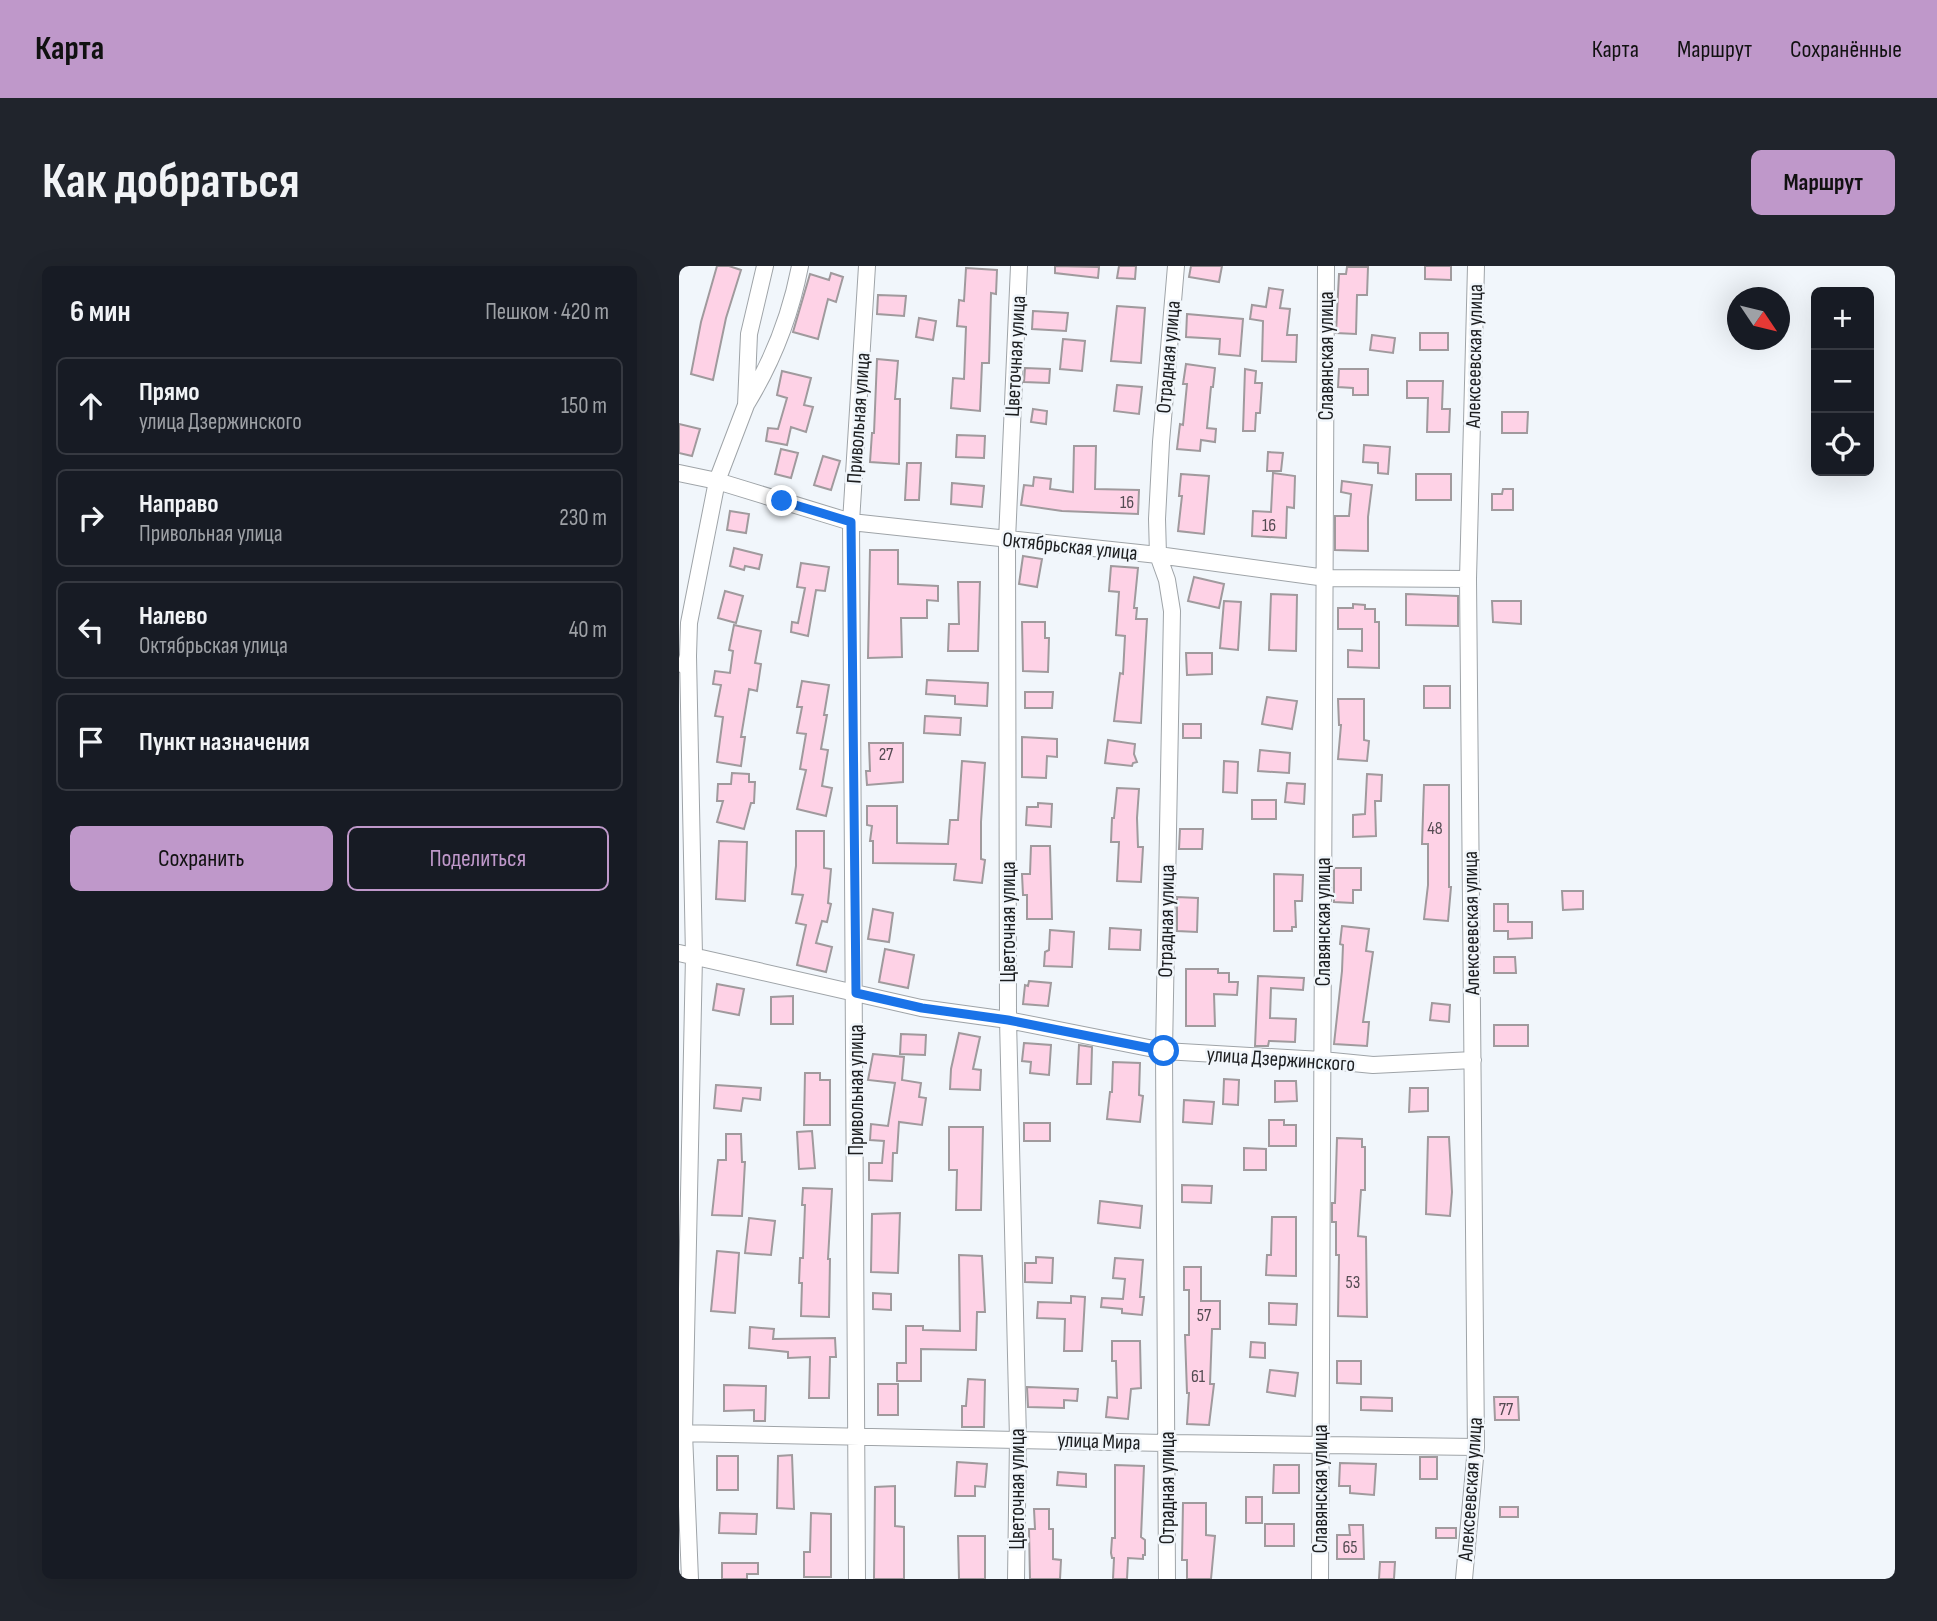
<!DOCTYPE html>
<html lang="ru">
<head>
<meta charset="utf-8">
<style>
	:root { --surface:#171b24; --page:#20242c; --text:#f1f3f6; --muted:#9ea1a6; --line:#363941; --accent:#bf98ca }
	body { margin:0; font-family:"Sofia Sans Condensed",sans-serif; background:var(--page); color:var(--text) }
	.controls { position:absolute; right:21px; top:21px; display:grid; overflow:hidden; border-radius:10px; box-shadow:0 7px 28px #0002 }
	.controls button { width:63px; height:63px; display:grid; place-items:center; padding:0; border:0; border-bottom:2px solid var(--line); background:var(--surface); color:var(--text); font:35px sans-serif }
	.compass { position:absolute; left:1048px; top:21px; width:63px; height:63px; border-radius:50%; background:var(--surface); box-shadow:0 7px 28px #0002; rotate:125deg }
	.stop { position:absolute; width:21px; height:21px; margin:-16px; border:5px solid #1a73e8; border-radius:50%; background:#fff }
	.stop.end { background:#1a73e8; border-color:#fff; box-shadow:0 2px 7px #0008 }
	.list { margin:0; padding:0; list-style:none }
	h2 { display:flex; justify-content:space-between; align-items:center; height:91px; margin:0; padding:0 28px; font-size:30px }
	h2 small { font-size:23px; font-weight:400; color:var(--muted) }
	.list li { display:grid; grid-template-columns:46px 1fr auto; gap:21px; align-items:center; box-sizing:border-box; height:98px; margin:0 14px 14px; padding:0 14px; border:2px solid var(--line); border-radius:10px }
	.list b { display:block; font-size:26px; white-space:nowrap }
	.list p { margin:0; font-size:23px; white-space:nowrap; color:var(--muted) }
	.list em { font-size:23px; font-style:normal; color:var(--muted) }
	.actions { display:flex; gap:14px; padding:21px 28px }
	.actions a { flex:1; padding:16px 0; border:2px solid var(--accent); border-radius:10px; text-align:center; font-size:24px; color:var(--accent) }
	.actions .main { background:var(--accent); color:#111 }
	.icon { flex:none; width:38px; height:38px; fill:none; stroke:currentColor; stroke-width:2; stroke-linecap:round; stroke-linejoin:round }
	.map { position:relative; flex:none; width:1216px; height:1313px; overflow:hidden; border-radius:10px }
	header { display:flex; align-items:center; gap:42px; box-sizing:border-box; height:98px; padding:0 35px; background:var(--accent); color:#111 }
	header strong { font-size:33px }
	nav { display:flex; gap:38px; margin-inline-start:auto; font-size:24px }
	.intro { display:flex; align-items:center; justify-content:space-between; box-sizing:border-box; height:168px; padding:0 42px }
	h1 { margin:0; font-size:49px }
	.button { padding:18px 32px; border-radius:10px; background:var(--accent); color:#111; font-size:24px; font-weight:700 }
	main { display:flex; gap:42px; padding:0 42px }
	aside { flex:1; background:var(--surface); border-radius:10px; box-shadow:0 7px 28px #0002 }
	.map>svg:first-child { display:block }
</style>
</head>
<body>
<header>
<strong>Карта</strong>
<nav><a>Карта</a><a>Маршрут</a><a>Сохранённые</a></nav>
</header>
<div class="intro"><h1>Как добраться</h1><a class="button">Маршрут</a></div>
<main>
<aside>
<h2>6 мин<small>Пешком · 420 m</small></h2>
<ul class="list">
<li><svg class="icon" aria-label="ahead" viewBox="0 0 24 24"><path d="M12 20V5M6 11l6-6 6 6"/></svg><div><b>Прямо</b><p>улица Дзержинского</p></div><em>150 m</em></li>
<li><svg class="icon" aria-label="right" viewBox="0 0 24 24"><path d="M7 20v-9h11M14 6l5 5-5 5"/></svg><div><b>Направо</b><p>Привольная улица</p></div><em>230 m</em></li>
<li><svg class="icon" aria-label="left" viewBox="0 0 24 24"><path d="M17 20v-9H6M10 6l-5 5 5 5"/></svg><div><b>Налево</b><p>Октябрьская улица</p></div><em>40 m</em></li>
<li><svg class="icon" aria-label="arrive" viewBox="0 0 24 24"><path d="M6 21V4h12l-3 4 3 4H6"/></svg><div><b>Пункт назначения</b></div></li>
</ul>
<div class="actions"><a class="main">Сохранить</a><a>Поделиться</a></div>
</aside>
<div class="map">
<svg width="1216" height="1313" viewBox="0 0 1216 1313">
	<rect width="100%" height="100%" fill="#f1f6fb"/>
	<path fill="#fed2e6" stroke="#a09a9d" stroke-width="2" d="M38 0H50L62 4 47 52 34 114 12 108 22 56Z
		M376 0 420 1 419 12 376 7Z
		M440 0H457L456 13 438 12Z
		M512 0H543L540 16 510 11Z
		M746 0H772V14L746 13Z
		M668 1H689L688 29H678L677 68 657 67 660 8H667Z
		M287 2 318 4 317 28 312 27 310 97H303L301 145 272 142 274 112 285 113 287 61 278 60 280 34 285 35Z
		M152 7 164 11 157 36 149 33 139 73 114 66 131 8 150 14Z
		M590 22 604 24 601 42 611 43 608 69H618L617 96 583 95 584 55 571 53 573 39 587 41Z
		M199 29 227 30 225 50 198 48Z
		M438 40 466 42 462 97 432 95Z
		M354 45 389 47 387 65 353 63Z
		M508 48 564 53 561 90 540 88 541 73 507 71Z
		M240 52 257 55 254 74 237 71Z
		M741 67H769V84H741Z
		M693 69 716 72 714 87 691 84Z
		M384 73 406 75 403 105 381 103Z
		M198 93 219 95 216 133H221L220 198 191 196 193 167H195Z
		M507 98 536 102 534 121H532L528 162 537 163 536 176 522 174 521 185 498 183 501 158 504 159 508 118H504Z
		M346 102 371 103 370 117 345 116Z
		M566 103 577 105 576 117H583L581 147H577L576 165H564Z
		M660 103H689V129H674V122L659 121Z
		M103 105 132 112 125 139 134 141 127 166 112 161 108 179 87 175 89 162 99 163 108 132 98 129Z
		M728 115H764L763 143H771L770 166H748L749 132H728Z
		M438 119 463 121 460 148 435 145Z
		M354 143 368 145 367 158 352 156Z
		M823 146H849L848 167H823Z
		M0 158 21 163 13 190 0 187Z
		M278 169 306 170 305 192 277 191Z
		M685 179 711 181 709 208 699 207V197L684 196Z
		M395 180H417L416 223 460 224 459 248 383 245 342 239 345 219 354 220 355 211 372 213 371 223 394 226Z
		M102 183 119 187 112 212 96 208Z
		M589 186 604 187 602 205H588Z
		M144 190 161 195 152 224 135 219Z
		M228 197H242L240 234H226Z
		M594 207 616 210 615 242 608 241 607 272 573 270 574 245 592 246Z
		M502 208 530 210 525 268 499 265 503 230H500Z
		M737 208H772V234H737Z
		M663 215 693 219 689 251V285L656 284V250H670L672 228 662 226Z
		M273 217 305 220 303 241 272 238Z
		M824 223H834V244H813V228H823Z
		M51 245 70 248 67 267 48 264Z
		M55 282 83 289 80 303 66 300 65 304 51 300Z
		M191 284H219V318L259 320V335L248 334V352H222L223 391 189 392Z
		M344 290 363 293 358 321 340 318Z
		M122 297 150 301 146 325 137 324 129 370 112 366 113 356 119 357 126 322 118 321Z
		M432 300 459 302 455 342H458L457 353H468L462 457 435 455 441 407 444 408 446 370 437 369 440 326 430 325Z
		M515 311 545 318 540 342 509 335Z
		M279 316H301L299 385H269L270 358H280Z
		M46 325 64 330 57 357 39 352Z
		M592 328 618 329 617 385 590 384Z
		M727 328 779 330V360L727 359Z
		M545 335 562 336 559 384 541 382Z
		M813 335H842V358L814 356Z
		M674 338 686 339V343H696V356H700V402L669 401V384L683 385V363H659V342H674Z
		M343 356H366V372H370L369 406 344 405Z
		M55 359 82 365 76 397 82 398 78 425 70 423 62 471H66L62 500 38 496 44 451 36 450 42 419 34 418 36 405 51 407 54 385 50 384Z
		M507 387H533V408L508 409Z
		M248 414 309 417 308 440 276 438V430L247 428Z
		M123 415 150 419 145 449H148L142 483 149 484 143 520 153 522 147 550 118 543 127 504 121 503 127 468 118 467 123 441H118Z
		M745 420H771V442H745Z
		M346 426H374L373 442H346Z
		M588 431 618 435 613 463 583 458Z
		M659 433H685V474L690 475 688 495 659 493 662 459H660Z
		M246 450 282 452 281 469 245 467Z
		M504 458H522V472H504Z
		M343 471 378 473V491L368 490 367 512 343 511Z
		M429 474 456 478 455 488 458 496 454 497 453 500 426 497Z
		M190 477H224V516L188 519 187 505H191Z
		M581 484 611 487 610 507 579 505Z
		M283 495 306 497 302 556V593L306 594 303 617 275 614 277 598 194 597V575H191L193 560 188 559V540H218V577L269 578 271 554H279Z
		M545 495 559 496 558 527 544 526Z
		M53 507 70 508V516H76L75 537H72L65 563 38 556 44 535H38L39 518H52Z
		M688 508 703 509 702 535H696L697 570 674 571V549L686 548Z
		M608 517 626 518 625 538 606 536Z
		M745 519H770V621H772L769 655 745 653 749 619V578H743Z
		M438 522 460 523 458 552 459 581H464L462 616 438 615 440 576H432L433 552H435Z
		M573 534H597V553H573Z
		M359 537 373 538 372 561 347 559 348 541H359Z
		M501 563H524L523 583H500Z
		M117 565H145V602L152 603 149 637 152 638 148 656 143 655 137 677 153 681 147 706 118 699 127 659 117 657 124 629 113 628 117 600Z
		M40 575 68 576 66 635 37 633Z
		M352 580H371L373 653H348V629H344L343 608H351Z
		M655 602H682V624H674V637L655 636Z
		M595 608 624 609 623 635H616L617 661H613V665H595Z
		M883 625H904V643L884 644Z
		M498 631 519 632 518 666 498 665Z
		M815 638H829V656H853V672L829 673V665H815Z
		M194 643 214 647 210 676 189 673Z
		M663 660 690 663 687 685 694 686 684 756H690L688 780 655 778 663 705 664 679 661 678Z
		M431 662 462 664 461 684 430 683Z
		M371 664 395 666 393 701 365 700 366 686 370 684Z
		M206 683 235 689 229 722 200 716Z
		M815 691H836L837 707H815Z
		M507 703H539V707H550V716H559L558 729 535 728 536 760H507Z
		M579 710 625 712 624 724 592 722 591 752 617 753 616 776 590 775 589 780H576Z
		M350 715 372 717 369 740 344 738 346 719 349 720Z
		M38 718 65 723 60 749 34 744Z
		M114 730V758H92V731Z
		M753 737 771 739 770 756 751 754Z
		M815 759H849V780H815Z
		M280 767 301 771 294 803 302 804 301 824 271 823 272 803Z
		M222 768 247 769 246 789 221 788Z
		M345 777 372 779 370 809 351 807 352 796 343 795Z
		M400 779 413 781 412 818H398Z
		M194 788 225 791 223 814 242 817 240 831 247 832 243 859 220 856 218 887H214L213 915 190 914V897H203L205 875 191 874 192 858 209 860 216 817 189 814Z
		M434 796 461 797 460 829 464 830 461 856 428 853 431 826H433Z
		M126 807H141V814H151V859H125Z
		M545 813 560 814 559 839 544 838Z
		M596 815H617L618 835 596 836Z
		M37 819 82 822 81 834 64 832 62 845 35 842Z
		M731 822H749V845L730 846Z
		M505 834 535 836 533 858 504 856Z
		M590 854H605V859H617V880H590Z
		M345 857H371V875H345Z
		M270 861H304L302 944H277L278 904H270Z
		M133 865 136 902 120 903 118 866Z
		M47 868H62L63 896H66L63 950 33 949 39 894H47Z
		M749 871H770L773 926 771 950 747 948Z
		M658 872 683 873V881H686V924H682L679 970 687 971 688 1051 659 1050 660 989H657V956H653V937H656Z
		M565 882 587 883V904H565Z
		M503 919 533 920 532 937 503 936Z
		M124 922 153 923 149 993H151L150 1051 122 1050 123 1017H120L121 992H124L126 939H123Z
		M421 935 463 940 461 962 419 957Z
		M221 947 219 1007 192 1006 193 948Z
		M593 951H617V1010L587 1009 588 989H592Z
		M70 952 96 955 92 989 66 987Z
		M38 985 60 987 56 1047 32 1045Z
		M280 989 303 990 306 1046H298L297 1084 242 1083V1115H218V1097H227V1060H244V1064L281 1065Z
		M357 991 374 992 373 1017 346 1016V997H357Z
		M436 992 464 994 461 1031H465L463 1049 443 1047V1043L422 1041 423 1032 444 1033 446 1013 434 1012Z
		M505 1001H522V1035H541V1063H533L531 1118H535L530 1159 508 1158 510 1127H508L506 1069H510V1024H505Z
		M194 1027 212 1028V1044L194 1043Z
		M392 1030 406 1031 403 1085H385L386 1053 358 1052 359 1036 392 1037Z
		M590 1037 618 1038 617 1059 590 1058Z
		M71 1061 95 1063 94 1073 156 1072 157 1091H151L150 1132H130L131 1091 109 1092V1086L70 1082Z
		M433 1075H461L462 1122 452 1123 449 1153 427 1151 429 1131 438 1132 437 1095H433Z
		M572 1076 586 1077V1092L571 1091Z
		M658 1095H682V1118L658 1117Z
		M591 1104 619 1107 616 1130 588 1126Z
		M289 1113 306 1114 305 1161H283V1140H287Z
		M199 1118H219V1149H199Z
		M45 1119 87 1120 86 1155H75V1144L45 1145Z
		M348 1121 399 1123 398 1135 385 1134V1142L349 1141Z
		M682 1131 713 1132V1145L682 1144Z
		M815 1131H839L840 1154H816Z
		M113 1189 115 1243 98 1242 99 1190Z
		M38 1190H59V1224H38Z
		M741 1191H758V1213H741Z
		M278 1196 308 1198 306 1221 296 1220V1230H276Z
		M661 1197 697 1198 695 1229 671 1227V1220H660Z
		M436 1199 465 1200 462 1271 466 1274V1289H464V1293L449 1292 448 1313H434L435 1292H433L432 1287 433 1272H436Z
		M595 1199H620V1227H594Z
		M379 1206 407 1208V1221L378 1219Z
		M216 1220V1260L225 1261V1313H195L196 1221Z
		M567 1231H583V1257H567Z
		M504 1237H527V1269L536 1270 532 1313H508V1294H503Z
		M821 1241H839V1251H821Z
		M355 1243H370V1263H374V1293L382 1294 381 1313H351L350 1263H356Z
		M41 1247 78 1248 77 1268 40 1267Z
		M132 1247 152 1248V1311H125V1286H131Z
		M586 1258H615V1280H586Z
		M670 1259H684L685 1293H658V1269H671Z
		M757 1262H777V1272H757Z
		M279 1270H306V1313H280Z
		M701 1296H716L715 1313H700Z
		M43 1297H79V1308H68V1313H43Z"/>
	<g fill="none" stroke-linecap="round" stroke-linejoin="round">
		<g stroke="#9fa4a8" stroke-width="18">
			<path id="minor" d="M68 137C93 96 112 47 121 0
				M0 207 38 215 172 256 479 289 647 312 789 313
				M9 390 15 690 5 1167 11 1313
				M6 400 9 390 10 357 38 215 67 139 70 68 86 0
				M0 687 242 742 329 754 485 785 643 794 694 799 794 794
				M0 1167 487 1177 797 1181
				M178 1313 172 256 188 0
				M337 1313 339 1173 329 754 328 274 340 0
				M488 1313 485 785 493 345 488 314 479 289 478 253 482 176 497 0
				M641 1313 647 0
				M785 1313 797 1181 789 313 797 0"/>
		</g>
		<use href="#minor" stroke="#fff" stroke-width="16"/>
	</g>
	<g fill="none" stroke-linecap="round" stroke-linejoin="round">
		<path stroke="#1a73e8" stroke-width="9" d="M103 235 172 256 177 727 243 742 329 754 485 785"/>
	</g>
	<g text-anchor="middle" stroke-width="5" stroke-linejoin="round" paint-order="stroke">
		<g font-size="18" fill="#544b52">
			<text x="448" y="242">16</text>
			<text x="590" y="265">16</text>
			<text x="207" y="494">27</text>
			<text x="756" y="568">48</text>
			<text x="674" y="1022">53</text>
			<text x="525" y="1055">57</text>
			<text x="519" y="1116">61</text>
			<text x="827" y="1149">77</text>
			<text x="671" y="1287">65</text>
		</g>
		<g font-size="21" fill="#1c1e20" stroke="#f1f6fb">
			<text transform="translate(336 90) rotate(-87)" y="7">Цветочная улица</text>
			<text transform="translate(647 90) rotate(-90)" y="7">Славянская улица</text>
			<text transform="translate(795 90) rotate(-89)" y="7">Алексеевская улица</text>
			<text transform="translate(489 91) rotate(-85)" y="7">Отрадная улица</text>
			<text transform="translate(179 152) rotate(-86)" y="7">Привольная улица</text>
			<text transform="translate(391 280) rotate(6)" y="7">Октябрьская улица</text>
			<text transform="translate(487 655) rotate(-89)" y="7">Отрадная улица</text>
			<text transform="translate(329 656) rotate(-90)" y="7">Цветочная улица</text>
			<text transform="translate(644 656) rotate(-90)" y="7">Славянская улица</text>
			<text transform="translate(792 657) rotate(-91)" y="7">Алексеевская улица</text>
			<text transform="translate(602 793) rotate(4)" y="7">улица Дзержинского</text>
			<text transform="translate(177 824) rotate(-90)" y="7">Привольная улица</text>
			<text transform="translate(420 1175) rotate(2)" y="7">улица Мира</text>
			<text transform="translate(488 1222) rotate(-90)" y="7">Отрадная улица</text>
			<text transform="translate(338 1223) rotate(-90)" y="7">Цветочная улица</text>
			<text transform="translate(641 1223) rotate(-90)" y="7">Славянская улица</text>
			<text transform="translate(791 1223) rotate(-86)" y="7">Алексеевская улица</text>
		</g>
	</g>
</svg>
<div class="controls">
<button>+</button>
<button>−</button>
<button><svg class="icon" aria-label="locate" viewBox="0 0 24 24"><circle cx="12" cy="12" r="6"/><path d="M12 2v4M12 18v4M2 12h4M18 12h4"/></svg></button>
</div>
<svg class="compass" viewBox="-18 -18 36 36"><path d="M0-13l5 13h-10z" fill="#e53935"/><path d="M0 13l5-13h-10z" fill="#9ea1a6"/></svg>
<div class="stop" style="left:485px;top:785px"></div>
<div class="stop end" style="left:103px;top:235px"></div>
</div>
</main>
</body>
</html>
